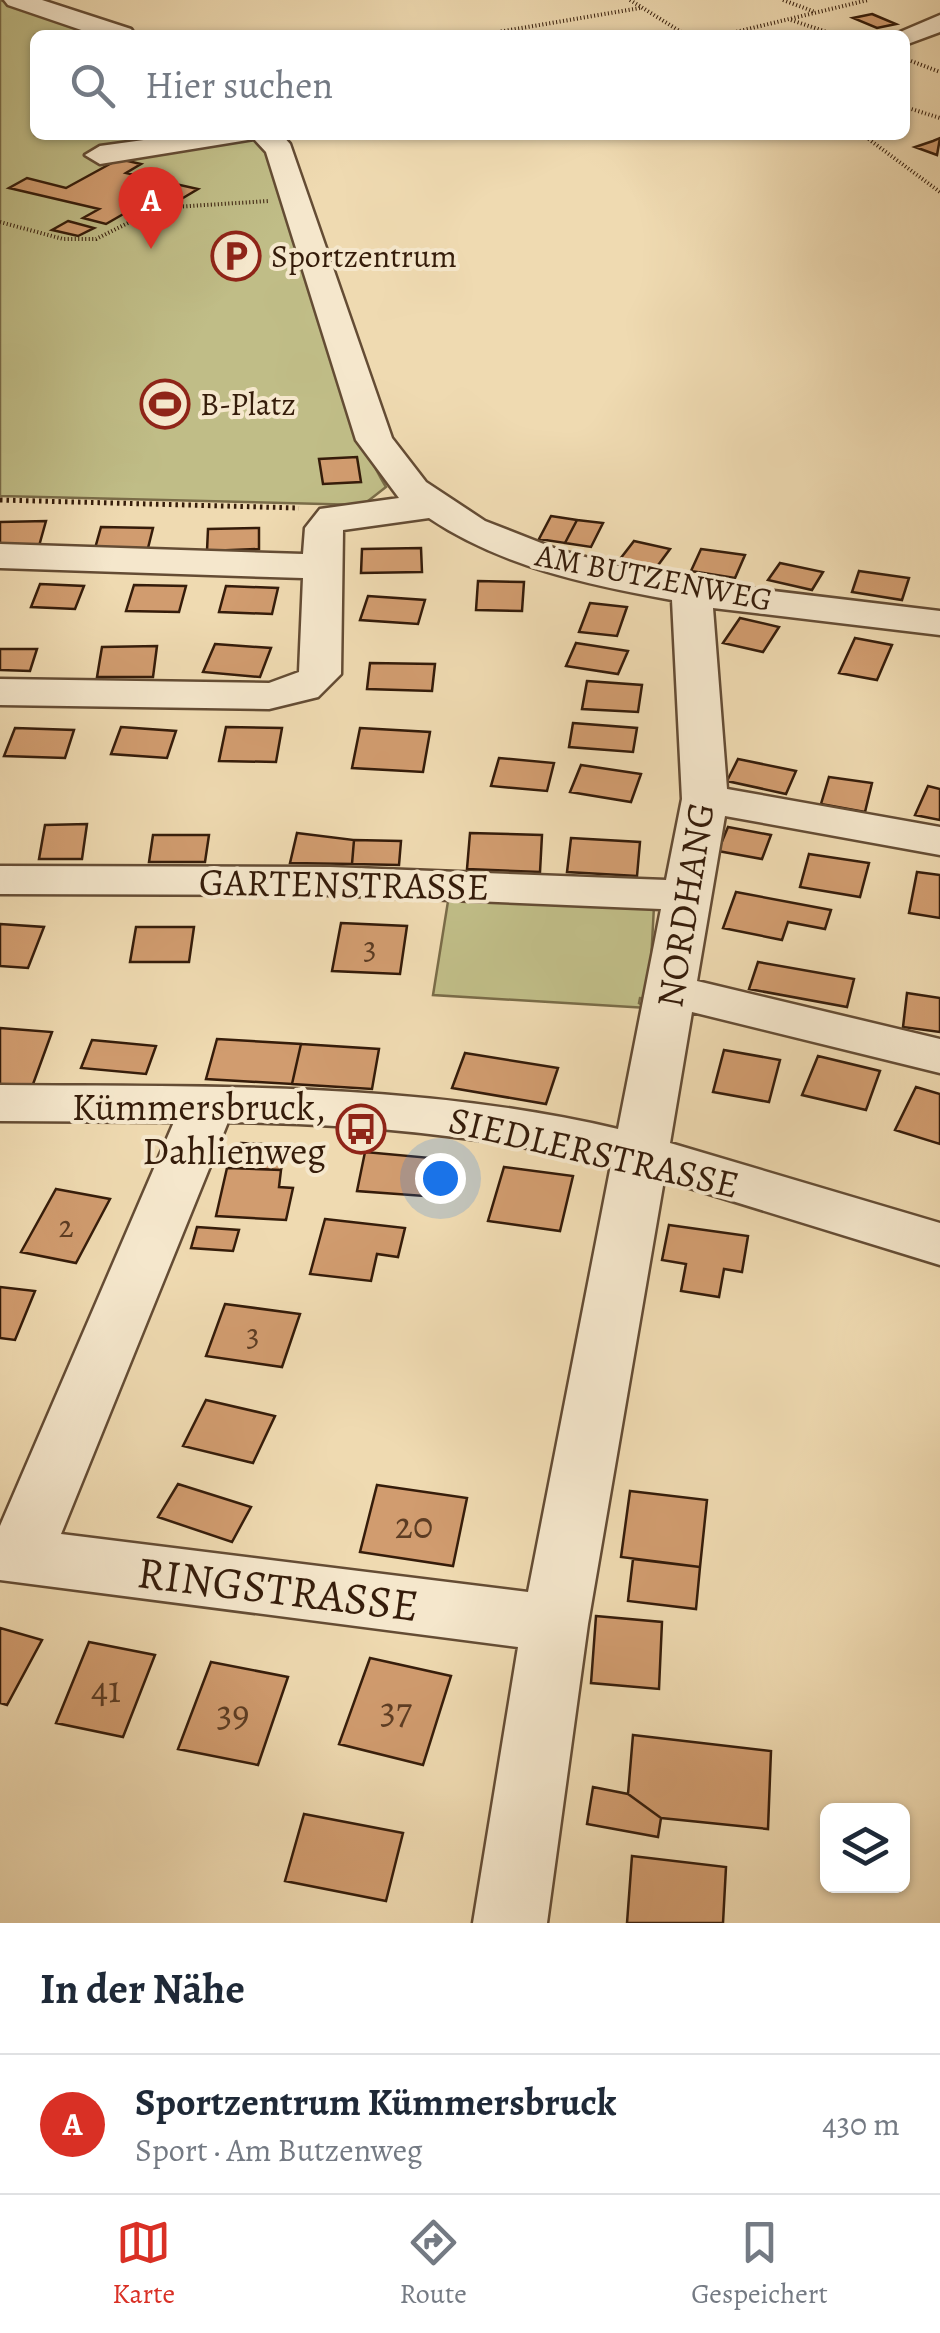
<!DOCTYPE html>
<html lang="de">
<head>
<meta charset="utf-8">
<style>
	:root { --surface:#fff; --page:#f2f2f3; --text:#1f2937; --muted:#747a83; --line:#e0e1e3; --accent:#d93025 }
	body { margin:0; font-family:Alegreya,serif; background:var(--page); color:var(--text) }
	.controls { position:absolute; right:30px; bottom:30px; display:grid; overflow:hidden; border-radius:15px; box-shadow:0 2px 8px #0004 }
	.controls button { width:90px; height:90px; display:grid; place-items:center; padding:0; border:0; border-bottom:2px solid var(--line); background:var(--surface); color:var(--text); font:50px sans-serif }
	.you { position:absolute; left:440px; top:1178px; width:35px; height:35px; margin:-25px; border:8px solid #fff; border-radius:50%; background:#1a73e8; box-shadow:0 0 0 15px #1a73e833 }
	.badge { display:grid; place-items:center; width:65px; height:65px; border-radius:50%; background:var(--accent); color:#fff; font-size:32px; font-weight:700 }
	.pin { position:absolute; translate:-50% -82px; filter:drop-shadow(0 2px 5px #0008) }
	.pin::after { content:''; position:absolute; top:52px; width:35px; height:30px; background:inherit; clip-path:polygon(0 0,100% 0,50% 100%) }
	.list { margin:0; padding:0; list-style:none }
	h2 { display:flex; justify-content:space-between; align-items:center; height:130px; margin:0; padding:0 40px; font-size:42px }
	h2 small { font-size:32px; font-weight:400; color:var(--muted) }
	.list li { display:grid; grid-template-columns:65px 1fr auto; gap:30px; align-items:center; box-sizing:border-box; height:140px; padding:0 40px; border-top:2px solid var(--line) }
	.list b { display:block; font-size:38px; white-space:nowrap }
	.list p { margin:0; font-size:32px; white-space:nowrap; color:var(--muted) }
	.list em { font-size:32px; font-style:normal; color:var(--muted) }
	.icon { flex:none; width:55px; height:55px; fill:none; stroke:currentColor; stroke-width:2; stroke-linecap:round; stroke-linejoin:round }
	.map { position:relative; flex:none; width:940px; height:1923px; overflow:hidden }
	.search { position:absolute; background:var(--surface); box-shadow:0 2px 8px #0004; left:30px; right:30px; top:30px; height:110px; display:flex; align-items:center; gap:25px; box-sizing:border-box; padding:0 35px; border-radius:15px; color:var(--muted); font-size:38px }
	.sheet { height:270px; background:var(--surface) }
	nav { display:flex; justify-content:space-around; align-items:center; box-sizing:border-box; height:140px; border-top:2px solid var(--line); background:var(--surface); font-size:28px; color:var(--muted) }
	nav a { display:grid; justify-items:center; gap:5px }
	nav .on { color:var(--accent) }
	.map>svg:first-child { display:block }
</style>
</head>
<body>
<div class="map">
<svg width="940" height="1923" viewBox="0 0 940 1923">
	<rect width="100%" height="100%" fill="#efdab1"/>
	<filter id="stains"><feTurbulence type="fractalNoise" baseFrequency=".002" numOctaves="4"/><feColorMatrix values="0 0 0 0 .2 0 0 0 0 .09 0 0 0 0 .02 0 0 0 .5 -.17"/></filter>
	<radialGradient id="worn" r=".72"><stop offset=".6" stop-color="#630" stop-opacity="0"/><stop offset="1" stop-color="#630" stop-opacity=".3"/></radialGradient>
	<path fill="#c0bd87" stroke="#7a6c48" stroke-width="2.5" d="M0 0 109 35H35V135H259C312 247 325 385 386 487L363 505 0 496Z
		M449 895 654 906 649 999 640 998 639 1003 648 1008 433 995Z"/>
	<path fill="#d19c6f" stroke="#351c0a" stroke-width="2.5" d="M872 14 896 24 877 28 853 18Z
		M940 138 937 155 915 147 933 141Z
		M119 159 141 164 126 173 198 189 183 198 160 193 106 224 83 218 99 209 9 188 27 178 66 188Z
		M68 221 94 228 78 236 52 230Z
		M357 457 361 482 323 484 319 459Z
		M551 516 577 520 565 543 539 539Z
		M577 520 603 523 591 547 565 543Z
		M46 521 39 546H0V522Z
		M101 527 153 528 147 552H94Z
		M259 528V549L207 551 208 529Z
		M634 541 670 549 653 572 617 563Z
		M421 548 422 572 361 573 362 549Z
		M701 549 745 555 735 578 691 571Z
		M780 563 823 572 812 590 768 580Z
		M859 571 909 578 902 600 852 592Z
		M478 581 524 582 522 611 476 610Z
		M40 584 84 586 75 609 31 607Z
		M134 585 186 586 179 612 126 611Z
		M226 586 278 588 272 614 219 612Z
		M368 596 425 600 418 624 360 620Z
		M590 603 627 607 617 636 579 632Z
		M740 618 779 627 763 652 723 643Z
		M855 638 892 645 877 680 839 673Z
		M576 643 628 651 618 674 566 666Z
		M215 644 271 648 260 677 203 672Z
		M157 646 153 677H97L102 647Z
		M0 649H37L30 671 0 670Z
		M370 663 435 664 432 691 367 689Z
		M587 681 642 685 638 712 582 709Z
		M573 723 637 728 633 752 569 747Z
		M121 727 176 731 167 758 111 754Z
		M226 727 282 728 276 762 219 761Z
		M15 728 74 730 65 758 4 756Z
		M360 728 430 732 423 772 352 768Z
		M499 758 554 763 547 791 491 786Z
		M738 759 796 771 786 794 727 781Z
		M581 765 641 774 631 802 570 792Z
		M829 777 872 783 865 812 821 804Z
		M928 786 940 789V820L915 815Z
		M87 824 82 859H39L45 825Z
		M728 827 771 835 762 859 718 851Z
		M297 833 354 840 352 864 290 863Z
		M470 833 542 835 540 872 467 869Z
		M153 835H209L205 862H149Z
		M571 838 640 842 637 876 567 872Z
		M354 840 401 841 399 865 352 864Z
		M809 854 869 863 860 897 800 887Z
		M917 872 940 875V918L909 913Z
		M736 892 831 910 825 929 788 922 782 940 723 928Z
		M341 923 407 926 400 974 332 971Z
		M0 924 44 927 28 968 0 966Z
		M136 927H194L189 962H130Z
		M758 962 854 979 847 1007 749 989Z
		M907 993 940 998V1032L903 1027Z
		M0 1028 52 1032 32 1087 0 1085Z
		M217 1039 301 1044 292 1084 206 1079Z
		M92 1040 156 1046 146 1074 81 1068Z
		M301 1044 379 1049 372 1089 292 1084Z
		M724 1050 780 1060 769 1102 713 1092Z
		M465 1053 558 1068 546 1104 452 1088Z
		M818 1056 880 1071 866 1110 802 1095Z
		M916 1087 940 1094V1144L895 1130Z
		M241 1143 286 1145 281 1170 236 1168Z
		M365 1152 431 1158 424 1196 357 1191Z
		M504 1167 573 1176 560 1231 488 1221Z
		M227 1168 281 1170 279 1187 293 1188 286 1220 216 1216Z
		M56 1189 110 1199 76 1263 21 1252Z
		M325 1219 405 1228 398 1257 377 1254 371 1281 310 1274Z
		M669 1225 748 1236 742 1272 724 1269 719 1297 681 1291 686 1264 662 1260Z
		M197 1227 239 1230 233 1251 191 1248Z
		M0 1287 35 1291 15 1340 0 1338Z
		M225 1304 300 1314 282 1367 206 1356Z
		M206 1400 275 1416 253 1463 183 1446Z
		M178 1484 251 1507 232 1542 158 1517Z
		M377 1485 467 1498 453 1566 360 1552Z
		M630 1491 707 1500 700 1567 621 1557Z
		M633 1559 700 1567 696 1609 628 1601Z
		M596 1616 662 1622 659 1689 591 1683Z
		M0 1628 42 1640 7 1705 0 1703Z
		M89 1642 155 1655 123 1737 56 1723Z
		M370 1658 451 1676 423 1765 339 1744Z
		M211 1662 288 1677 258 1765 178 1749Z
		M633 1735 771 1751 768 1829 661 1818 628 1794Z
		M593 1787 628 1794 661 1818 658 1837 587 1824Z
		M304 1814 403 1833 386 1901 285 1881Z
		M632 1856 726 1867 723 1923H627Z"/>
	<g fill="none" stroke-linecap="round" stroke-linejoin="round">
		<g stroke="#644c34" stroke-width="5">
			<path id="minor" d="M4 0H42L131 29 135 35H96L8 5Z
				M940 15V32L905 45V35H893Z
				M180 135H282L290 144 392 438 426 482 485 521 559 550 630 569 715 584 940 611V635L713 608 727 789 940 827V855L725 816 697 981 940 1039V1073L692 1012 670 1143 940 1223V1265L664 1180 588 1624 547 1923H473L518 1647 0 1580V1526L174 1122 0 1121V1085C209 1087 413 1081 618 1129L661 909 330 895 0 894V866L330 867 666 880 682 799 672 600C589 585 500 566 429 518L343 530 341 674 318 697 269 709 0 705V679L269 683 299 672 303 578 0 568V544L303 554 305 528 320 509 399 498 356 440 266 152 254 139 100 164 85 155 100 146ZM228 1122C359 1124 484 1135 611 1165L528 1592 61 1534Z"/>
		</g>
		<path stroke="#351c0a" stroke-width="4" stroke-dasharray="1 2.5" stroke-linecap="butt" d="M630 0 686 35
			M783 0 815 12
			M791 20 836 35
			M361 35 498 32 640 8
			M723 35 868 0
			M911 61 940 72
			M905 107 940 118
			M863 135 940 192
			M0 222 63 239H96L158 208 269 201"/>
		<path stroke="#351c0a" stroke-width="5" stroke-dasharray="2.5 4" stroke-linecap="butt" d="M0 500 299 508"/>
		<use href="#minor" fill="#f5e7cc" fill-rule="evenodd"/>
	</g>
	<defs>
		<g id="parking-ring" transform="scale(2.5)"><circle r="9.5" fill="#f5e7cc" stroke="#8f2418" stroke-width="1.5"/><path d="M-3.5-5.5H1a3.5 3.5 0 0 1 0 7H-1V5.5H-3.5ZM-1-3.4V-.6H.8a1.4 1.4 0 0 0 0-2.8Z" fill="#8f2418"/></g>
		<g id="stadium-ring" transform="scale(2.5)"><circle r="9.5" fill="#f5e7cc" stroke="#8f2418" stroke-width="1.5"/><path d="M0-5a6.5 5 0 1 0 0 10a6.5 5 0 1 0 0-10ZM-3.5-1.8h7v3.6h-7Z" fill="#8f2418"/></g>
		<g id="bus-ring" transform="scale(2.5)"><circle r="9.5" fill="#f5e7cc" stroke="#8f2418" stroke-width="1.5"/><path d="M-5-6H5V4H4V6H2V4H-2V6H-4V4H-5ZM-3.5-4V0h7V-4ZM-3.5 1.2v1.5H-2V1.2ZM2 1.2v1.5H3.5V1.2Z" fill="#8f2418"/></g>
	</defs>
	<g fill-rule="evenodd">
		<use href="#parking-ring" x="236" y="256"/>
		<use href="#stadium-ring" x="165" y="404"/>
		<use href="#bus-ring" x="361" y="1129"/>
	</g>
	<g text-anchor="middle" stroke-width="8" stroke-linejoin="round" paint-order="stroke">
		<g font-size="32" fill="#351c0a" stroke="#f5e7cc" text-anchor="start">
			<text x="271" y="267">Sportzentrum</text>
			<text x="200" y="415">B-Platz</text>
		</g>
		<g font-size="32" fill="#351c0a" stroke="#f5e7cc">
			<text transform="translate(654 577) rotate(11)" y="11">AM BUTZENWEG</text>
		</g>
		<g font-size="32" fill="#5c3c23">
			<text x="370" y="959">3</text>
			<text x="66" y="1237">2</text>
			<text x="253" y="1346">3</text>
		</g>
		<g font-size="38" fill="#351c0a" stroke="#f5e7cc">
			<text transform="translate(344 884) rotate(1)" y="13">GARTENSTRASSE</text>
			<text transform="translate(685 905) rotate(-81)" y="13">NORDHANG</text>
			<text transform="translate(594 1152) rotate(13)" y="13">SIEDLERSTRASSE</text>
		</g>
		<g font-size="38" fill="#351c0a" stroke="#f5e7cc" text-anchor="end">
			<text x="326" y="1120">Kümmersbruck,<tspan x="326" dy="44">Dahlienweg</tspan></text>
		</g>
		<g font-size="38" fill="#5c3c23">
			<text x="414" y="1538">20</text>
			<text x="106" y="1702">41</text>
			<text x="396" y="1723">37</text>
			<text x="233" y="1726">39</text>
		</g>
		<g font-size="45" fill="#351c0a" stroke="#f5e7cc">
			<text transform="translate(278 1588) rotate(7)" y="16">RINGSTRASSE</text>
		</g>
	</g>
	<rect width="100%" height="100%" filter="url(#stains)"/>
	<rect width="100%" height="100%" fill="url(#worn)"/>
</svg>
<div class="controls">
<button><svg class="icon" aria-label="layers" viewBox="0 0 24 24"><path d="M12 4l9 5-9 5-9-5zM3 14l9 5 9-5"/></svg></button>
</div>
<div class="you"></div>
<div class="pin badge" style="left:151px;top:249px">A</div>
<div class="search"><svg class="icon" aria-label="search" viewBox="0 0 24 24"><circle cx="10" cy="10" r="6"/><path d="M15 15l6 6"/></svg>Hier suchen</div>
</div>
<section class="sheet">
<h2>In der Nähe<small></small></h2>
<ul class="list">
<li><span class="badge">A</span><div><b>Sportzentrum Kümmersbruck</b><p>Sport · Am Butzenweg</p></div><em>430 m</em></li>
</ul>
</section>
<nav>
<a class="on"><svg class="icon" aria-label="map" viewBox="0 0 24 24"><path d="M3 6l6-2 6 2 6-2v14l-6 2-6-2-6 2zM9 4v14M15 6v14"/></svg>Karte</a>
<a><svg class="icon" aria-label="directions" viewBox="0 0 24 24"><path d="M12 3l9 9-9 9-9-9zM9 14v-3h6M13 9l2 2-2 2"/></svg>Route</a>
<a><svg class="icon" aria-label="saved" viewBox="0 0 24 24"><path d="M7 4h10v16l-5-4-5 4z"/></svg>Gespeichert</a>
</nav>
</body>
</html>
